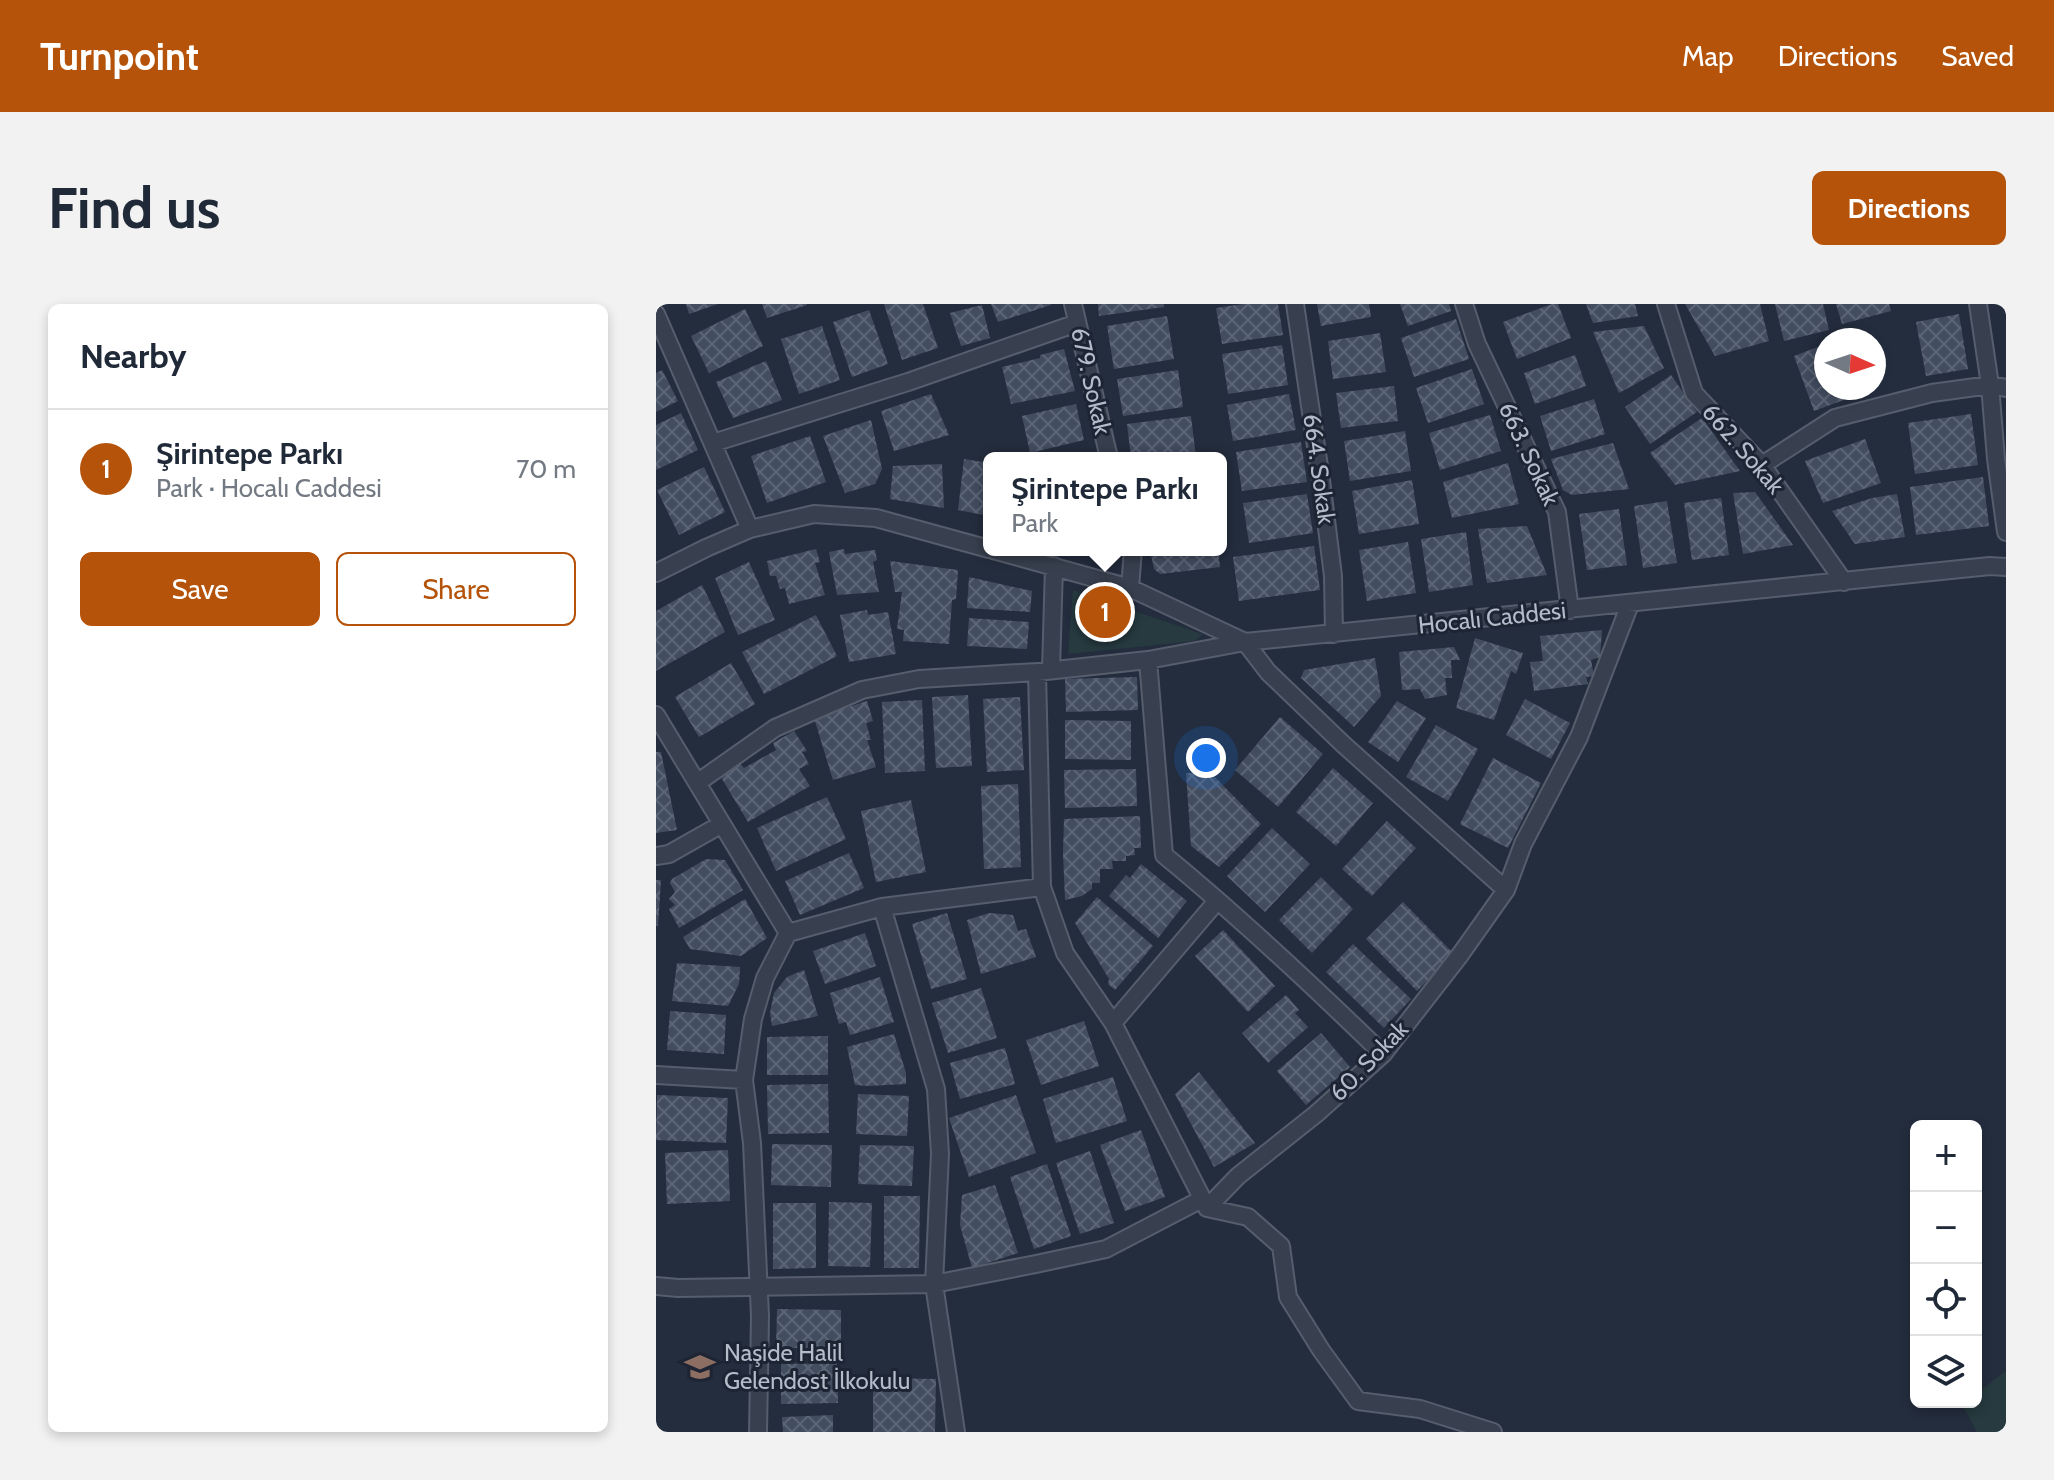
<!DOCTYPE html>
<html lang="en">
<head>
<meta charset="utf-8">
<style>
	:root { --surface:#fff; --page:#f2f2f3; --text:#1f2937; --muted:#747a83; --line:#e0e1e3; --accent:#b45309 }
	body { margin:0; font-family:Cabin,sans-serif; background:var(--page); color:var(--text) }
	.controls { position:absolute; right:24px; bottom:24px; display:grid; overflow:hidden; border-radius:12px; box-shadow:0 4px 12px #0003 }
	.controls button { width:72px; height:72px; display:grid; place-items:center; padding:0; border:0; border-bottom:2px solid var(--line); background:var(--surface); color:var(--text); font:40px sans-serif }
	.compass { position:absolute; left:1158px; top:24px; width:72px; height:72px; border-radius:50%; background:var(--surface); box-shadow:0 4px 12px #0003; rotate:93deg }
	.you { position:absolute; left:550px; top:454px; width:28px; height:28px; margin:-20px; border:6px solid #fff; border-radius:50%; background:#1a73e8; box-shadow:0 0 0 12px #1a73e833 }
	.badge { display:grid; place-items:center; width:52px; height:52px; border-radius:50%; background:var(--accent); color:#fff; font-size:26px; font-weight:700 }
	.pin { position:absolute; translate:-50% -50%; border:4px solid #fff; box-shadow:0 2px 8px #0006 }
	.popup { position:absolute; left:327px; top:148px; width:244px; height:104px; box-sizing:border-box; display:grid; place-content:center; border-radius:12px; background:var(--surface); filter:drop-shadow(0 2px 6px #0005); font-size:26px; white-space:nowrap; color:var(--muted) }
	.popup b { font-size:30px; color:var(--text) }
	.popup::after { content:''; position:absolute; left:50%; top:100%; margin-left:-16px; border:16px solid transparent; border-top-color:var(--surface) }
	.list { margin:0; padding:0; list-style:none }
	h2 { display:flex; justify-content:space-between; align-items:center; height:104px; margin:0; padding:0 32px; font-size:34px }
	h2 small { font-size:26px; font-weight:400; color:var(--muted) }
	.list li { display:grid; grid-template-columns:52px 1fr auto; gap:24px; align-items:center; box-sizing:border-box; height:120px; padding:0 32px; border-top:2px solid var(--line) }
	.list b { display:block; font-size:30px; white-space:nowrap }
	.list p { margin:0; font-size:26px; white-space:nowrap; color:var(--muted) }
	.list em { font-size:26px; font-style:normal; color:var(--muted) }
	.actions { display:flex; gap:16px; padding:24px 32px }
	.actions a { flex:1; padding:18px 0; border:2px solid var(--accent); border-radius:12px; text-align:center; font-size:28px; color:var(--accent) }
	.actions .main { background:var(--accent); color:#fff }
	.icon { flex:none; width:44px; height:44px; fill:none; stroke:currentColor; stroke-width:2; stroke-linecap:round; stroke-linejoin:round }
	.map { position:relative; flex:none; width:1350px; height:1128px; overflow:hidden; border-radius:12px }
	header { display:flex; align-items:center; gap:48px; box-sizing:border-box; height:112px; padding:0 40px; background:var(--accent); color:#fff }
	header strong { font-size:38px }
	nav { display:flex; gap:44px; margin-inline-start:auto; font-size:28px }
	.intro { display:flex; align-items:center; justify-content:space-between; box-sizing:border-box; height:192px; padding:0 48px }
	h1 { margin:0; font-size:56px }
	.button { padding:20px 36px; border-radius:12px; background:var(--accent); color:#fff; font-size:28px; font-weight:700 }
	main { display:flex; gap:48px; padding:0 48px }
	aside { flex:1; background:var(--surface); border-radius:12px; box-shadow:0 4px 12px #0003 }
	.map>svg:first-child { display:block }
</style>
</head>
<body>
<header>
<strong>Turnpoint</strong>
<nav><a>Map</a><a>Directions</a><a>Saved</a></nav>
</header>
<div class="intro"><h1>Find us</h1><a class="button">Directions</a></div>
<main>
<aside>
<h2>Nearby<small></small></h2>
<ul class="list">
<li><span class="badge">1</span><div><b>Şirintepe Parkı</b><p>Park · Hocalı Caddesi</p></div><em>70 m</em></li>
</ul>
<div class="actions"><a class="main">Save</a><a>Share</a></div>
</aside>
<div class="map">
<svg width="1350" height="1128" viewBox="0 0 1350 1128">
	<defs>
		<pattern id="building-cross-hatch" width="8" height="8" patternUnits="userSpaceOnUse" patternTransform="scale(2)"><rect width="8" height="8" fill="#434d60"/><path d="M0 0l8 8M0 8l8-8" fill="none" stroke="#5c6575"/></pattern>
	</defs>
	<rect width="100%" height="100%" fill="#242d3e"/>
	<path fill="#263a3f" d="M417 286 546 330H547L539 337 412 350Z
		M1350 1067V1128H1321L1306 1100 1309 1098H1320V1090Z"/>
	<path fill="url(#building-cross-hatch)" d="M30 0H62L33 10Z
		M106 0H151V1L111 14Z
		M228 0H267L282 44 246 56Z
		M335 0H395V1L342 18Z
		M442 0H508V3L443 12Z
		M587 0H622L627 31 566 40 560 4Z
		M661 0H713L715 13 665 22Z
		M744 0H793L795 7 752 22Z
		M896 0H902L915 34 861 55 847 18Z
		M930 0H979L982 12 937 19Z
		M1029 0H1104L1113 37 1059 52Z
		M1119 0H1167L1173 26 1128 37Z
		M1180 0H1233L1235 7 1186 20Z
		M326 1 334 34 305 42 294 9Z
		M89 5 107 42 53 69 35 32Z
		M213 6 232 60 196 73 177 18Z
		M1303 10 1312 65 1270 72 1260 18Z
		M511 12 518 55 458 65 451 22Z
		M800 15 813 55 758 73 745 34Z
		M166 22 184 76 143 90 125 35Z
		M988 22 1008 64 963 89 937 28Z
		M724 29 730 68 677 75 672 37Z
		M1170 40V84H1202L1204 90 1158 107 1138 52Z
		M626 41 632 81 572 90 566 50Z
		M408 45 419 87 355 100 346 63 384 54V51Z
		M919 51 930 82 879 100 868 69Z
		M110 57 126 96 77 114 60 78Z
		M816 65 828 100 772 119 760 84Z
		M6 66 22 97 0 108V69Z
		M522 66 527 103 467 112 461 75Z
		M1015 71 1041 108 994 140 969 103Z
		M738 82 742 117 685 124 680 89Z
		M275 90 293 131 238 147 225 107Z
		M633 90 640 126 577 137 571 101Z
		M938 95 949 130 895 147 884 112Z
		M420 100 428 136 374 149 366 112Z
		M25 109 42 146 0 166V121Z
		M1315 110 1322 161 1259 170 1252 119Z
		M834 111 845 147 784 166 773 129Z
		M535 112 540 153 475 154 471 120Z
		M1046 114 1084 167 1019 181 994 149Z
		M215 116 226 165 219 180 189 189 167 132Z
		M749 127 755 167 694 177 688 137Z
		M154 132 170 178 111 199 95 152Z
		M1209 135 1225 179 1167 199 1149 157Z
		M645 138 651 178 586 187 580 148Z
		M957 139 973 185 916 191 907 186 895 155Z
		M308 155 333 159V212L302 206Z
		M852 159 863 200 796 214 787 178Z
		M286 160 288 204 234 195 237 162Z
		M48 163 69 208 23 231 1 186Z
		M1327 173 1333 222 1260 231 1254 183Z
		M756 176 763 220 703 230 696 187Z
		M1099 188 1137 241 1087 250 1077 189Z
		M651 190 657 229 593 239 587 199Z
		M1241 190 1249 233 1199 240 1176 207 1216 194Z
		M1065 194 1073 251 1036 256 1028 199Z
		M1011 197 1021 259 987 264 978 202Z
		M963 205 971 261 931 266 923 210Z
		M871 222 891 271 831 279 822 225Z
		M810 228 817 281 773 288 765 235Z
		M752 238 760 289 711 297 703 246Z
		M658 242 664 286 583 297 577 253Z
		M160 245 164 258 159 259 169 291 133 300 129 284 124 285 120 272H114L111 257Z
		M188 245 189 250 219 246 221 256 217 258 223 288 181 291 173 248Z
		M494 246H562L564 263 504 270 498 265Z
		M234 257 302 266 300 295 296 296 293 340 247 337 248 326 241 325 246 288H239Z
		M93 258 119 316 82 331 59 274Z
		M313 273 376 287 374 308 311 304Z
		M46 281 69 328 0 367V307Z
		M211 306 212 311 232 308 240 350 193 358 184 311Z
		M160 311 181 352 108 390 86 348Z
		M313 314 373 318 371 345 311 342Z
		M946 326 944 353 935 356 938 372 930 373 932 380 878 387 874 358 887 357 884 332Z
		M819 334 867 349 860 370 855 367 838 416 800 404Z
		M798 343 804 356H795L796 374H789L791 391 769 395 764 385 746 386 743 348Z
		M719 354 725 392 698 423 645 374 648 366Z
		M75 359 99 400 43 433 19 393Z
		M481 373 482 406 410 408 409 375Z
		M312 391 316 462 280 464 276 393Z
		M364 393 368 466 331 468 327 395Z
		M869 395 914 419 895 455 850 431Z
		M266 396 269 467 229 469 226 398Z
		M211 397 217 417 210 419 215 436H211L220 463 177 476 158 414Z
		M741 397 770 414 742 458 712 438Z
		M624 413 667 450 622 503 579 466Z
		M409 416 475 417V456L409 455Z
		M780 421 822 445 792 497 750 473Z
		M138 427 151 447 146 448 153 460 143 465 154 482 92 518 63 470 82 457 88 464 120 446 117 439Z
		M0 448H5L21 526 0 529Z
		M837 454 885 479 852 544 804 520Z
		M677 464 717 499 680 542 640 508Z
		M480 465 481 502 409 504 408 466Z
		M554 468 605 520 563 563 535 542 530 469Z
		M362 480 365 563 328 565 325 482Z
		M171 493 190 535 120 567 101 524Z
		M255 496 270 568 220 578 205 507Z
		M484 512 485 544H478L479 551 470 552V557H456L457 565H444V579H436V585L426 592 409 596 407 549 408 515Z
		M731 517 760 544 716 592 686 565Z
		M616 524 654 560 609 608 571 572Z
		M193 549 208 584 144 611 129 577Z
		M50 555 69 556 87 586 23 624 13 605 19 601 13 595 19 588 14 579 16 575Z
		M485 560 531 597 502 634 453 592 470 571 474 574Z
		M665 573 697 605 656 649 623 616Z
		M0 576H5L2 622H0Z
		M441 593 497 642 459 686 452 680 453 675 419 619Z
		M89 595 111 634 85 652 34 645 27 633Z
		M747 598 798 650 761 687 710 635Z
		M291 609 311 675 275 685 256 620Z
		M333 609 357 611 362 627 370 625 380 653 325 670 311 616Z
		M567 626 619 682 592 708 539 652Z
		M209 629 220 662 169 680 157 647Z
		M697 640 755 695 728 724 670 668Z
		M21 659 84 663 83 680 72 702 16 697Z
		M148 666 162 712 116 722 114 709 118 689 131 673Z
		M224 673 238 718 194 731 190 718 183 720 174 689Z
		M325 684 341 734 292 749 276 699Z
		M630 691 643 706 639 709 652 723 612 759 586 729Z
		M14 707 70 711 68 750 11 746Z
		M428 717 443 762 385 781 370 736Z
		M665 729 694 763 650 801 621 767Z
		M238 730 250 769V780L213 782 199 781 191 743Z
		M172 732V771H111V733Z
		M349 744 359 780 304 795 294 759Z
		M543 768 599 839 558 863 519 790Z
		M457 773 471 817 400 839 387 795Z
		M172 780 173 829 112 830 111 781Z
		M202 790 253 792 251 832 200 830Z
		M1 791 72 794 70 839 0 836Z
		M360 791 380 849 313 873 293 814Z
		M485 826 509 893 469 907 444 841Z
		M116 840 176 841 175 883 115 881Z
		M204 841 258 842 256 882 202 880Z
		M72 846 74 897 11 900 9 849Z
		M434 847 458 919 424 930 400 859Z
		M391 860 415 932 378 945 354 873Z
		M339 881 362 949 316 964 304 921 306 891Z
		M228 892H264L263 964H228Z
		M173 898 216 899 214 963 172 962Z
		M117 899H160V964L117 965Z
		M121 1005 185 1006V1044H120Z
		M181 1059 182 1099 125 1100V1060Z
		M217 1074 280 1075 279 1128H217Z
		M177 1111V1128H127L126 1113Z"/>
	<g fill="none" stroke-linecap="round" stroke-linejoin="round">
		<g stroke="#565d6c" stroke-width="20">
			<path id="minor" d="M417 0 453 154
				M639 0 665 176 677 272 678 330
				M808 0 821 40 901 208 914 306
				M1010 0 1038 89 1106 161 1188 278
				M1322 0 1334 81 1340 155 1350 228
				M0 10 94 225
				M57 139 252 78 421 19
				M1106 161 1179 114 1276 89 1334 81 1350 84
				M337 246 474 284 589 338 1334 262 1350 263
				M0 269 50 244 94 225 158 210 220 214 333 245
				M474 284 477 246
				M492 356 508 551C585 614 656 681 727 750
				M395 366 398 262
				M381 368 386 583 409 649 457 719 551 904 592 913 625 942 632 993 665 1046 702 1097 764 1105 837 1128
				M0 411 132 629
				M41 479 119 424 206 386 263 375 381 368 492 356 589 338 612 368 688 441 850 586
				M0 552 13 550 66 520
				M226 603 280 785 284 850 278 980 300 1128
				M457 719 555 604 560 595
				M0 771 88 776
				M551 904 582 872 660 810 727 750 804 651 850 586 867 540 923 433 974 300
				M0 982 22 984 278 980 380 960 450 945 546 895
				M102 1128 104 1012 96 839 88 776 97 715 109 674 132 629 226 603 386 583"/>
		</g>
		<use href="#minor" stroke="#383f4e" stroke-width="16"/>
	</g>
	<defs>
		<g id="school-bare" transform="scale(2.4)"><path d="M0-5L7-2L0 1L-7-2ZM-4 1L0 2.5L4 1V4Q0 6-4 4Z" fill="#8d6e63" stroke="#1d2433" stroke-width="2.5" paint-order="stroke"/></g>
	</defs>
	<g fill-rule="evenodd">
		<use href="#school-bare" x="44" y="1063"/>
	</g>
	<g text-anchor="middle" stroke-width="6" stroke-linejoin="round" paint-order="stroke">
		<g font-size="24" fill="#b4bbc9" stroke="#1d2433">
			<text transform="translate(435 77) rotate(77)" y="8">679. Sokak</text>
			<text transform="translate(1087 145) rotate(49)" y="8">662. Sokak</text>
			<text transform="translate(873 150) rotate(65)" y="8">663. Sokak</text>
			<text transform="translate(663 165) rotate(82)" y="8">664. Sokak</text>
			<text transform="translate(836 314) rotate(-6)" y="8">Hocalı Caddesi</text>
			<text transform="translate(713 757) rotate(-46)" y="8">60. Sokak</text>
		</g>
		<g font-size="24" fill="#b4bbc9" stroke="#1d2433" text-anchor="start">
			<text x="68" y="1057">Naşide Halil<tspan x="68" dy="28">Gelendost İlkokulu</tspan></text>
		</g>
	</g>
</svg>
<div class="controls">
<button>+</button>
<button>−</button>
<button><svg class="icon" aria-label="locate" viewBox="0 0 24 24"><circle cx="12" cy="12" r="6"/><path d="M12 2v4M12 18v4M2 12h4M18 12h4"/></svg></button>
<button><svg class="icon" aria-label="layers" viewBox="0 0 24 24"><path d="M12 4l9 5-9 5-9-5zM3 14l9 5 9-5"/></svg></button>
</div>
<svg class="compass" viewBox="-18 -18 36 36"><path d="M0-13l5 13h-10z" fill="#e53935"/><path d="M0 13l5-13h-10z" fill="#747a83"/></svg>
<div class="you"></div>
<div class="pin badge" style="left:449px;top:308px">1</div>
<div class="popup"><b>Şirintepe Parkı</b>Park</div>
</div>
</main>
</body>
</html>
